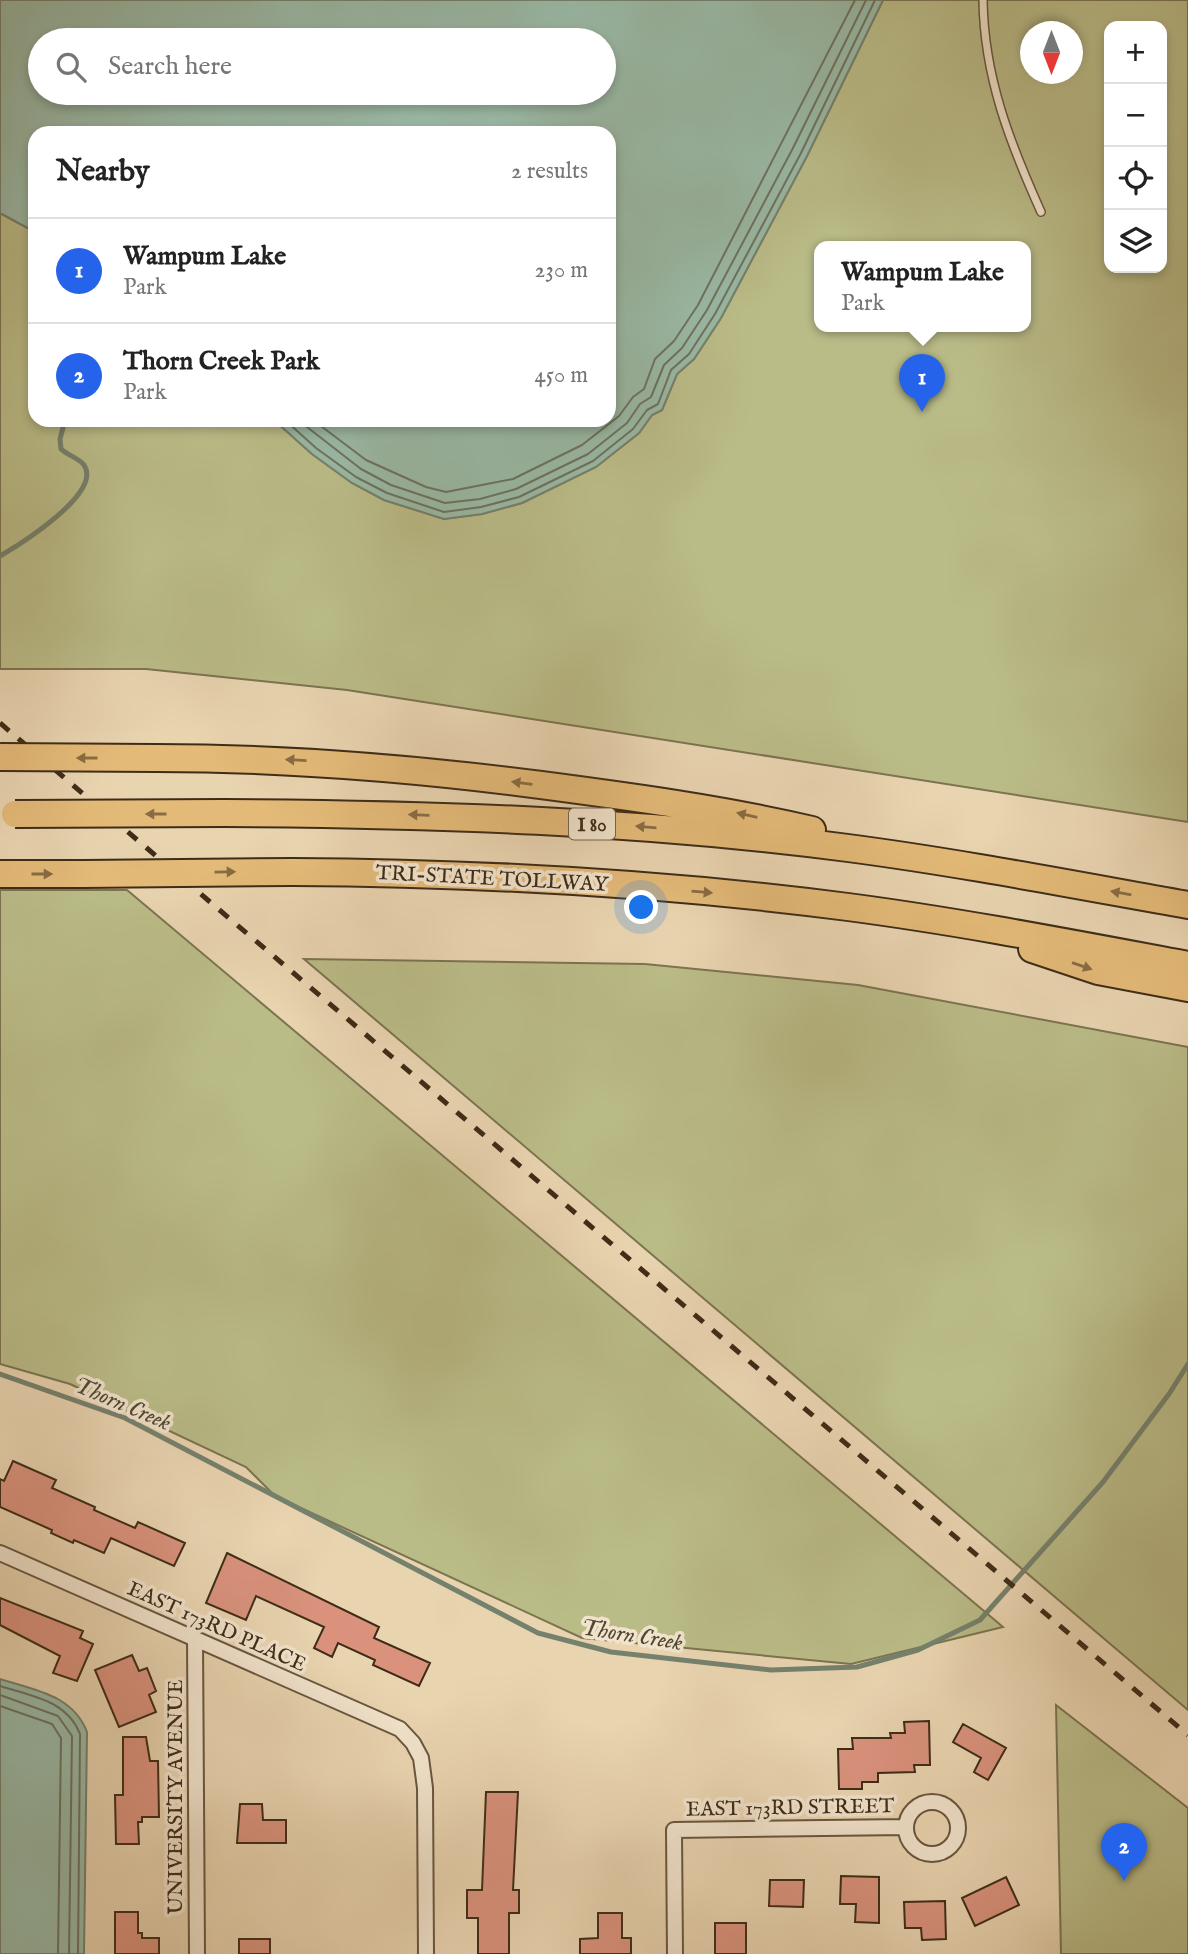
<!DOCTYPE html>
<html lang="en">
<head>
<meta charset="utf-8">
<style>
	:root { --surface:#fff; --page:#f6f6f6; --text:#222; --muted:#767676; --line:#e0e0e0; --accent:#2563eb }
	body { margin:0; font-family:"IM FELL English",serif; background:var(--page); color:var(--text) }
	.controls { position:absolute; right:21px; top:21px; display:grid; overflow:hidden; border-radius:14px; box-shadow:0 4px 10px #0003 }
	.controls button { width:63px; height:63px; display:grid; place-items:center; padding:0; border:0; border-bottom:2px solid var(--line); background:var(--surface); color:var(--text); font:35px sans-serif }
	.compass { position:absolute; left:1020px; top:21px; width:63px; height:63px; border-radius:50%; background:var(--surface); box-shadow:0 4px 10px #0003; rotate:180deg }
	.you { position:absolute; left:642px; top:908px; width:24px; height:24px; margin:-18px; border:5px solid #fff; border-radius:50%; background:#1a73e8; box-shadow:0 0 0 10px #1a73e833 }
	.badge { display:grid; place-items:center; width:46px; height:46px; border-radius:50%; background:var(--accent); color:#fff; font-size:23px; font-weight:700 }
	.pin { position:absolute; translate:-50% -58px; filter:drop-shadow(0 2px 4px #0008) }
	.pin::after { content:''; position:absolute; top:37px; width:24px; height:21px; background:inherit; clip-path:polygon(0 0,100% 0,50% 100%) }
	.popup { position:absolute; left:814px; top:241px; width:217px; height:91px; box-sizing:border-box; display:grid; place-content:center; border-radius:14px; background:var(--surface); filter:drop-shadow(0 2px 5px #0005); font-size:23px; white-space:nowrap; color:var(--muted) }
	.popup b { font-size:26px; color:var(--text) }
	.popup::after { content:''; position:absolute; left:50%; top:100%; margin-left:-14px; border:14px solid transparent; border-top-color:var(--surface) }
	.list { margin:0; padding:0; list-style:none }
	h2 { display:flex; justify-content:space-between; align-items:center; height:91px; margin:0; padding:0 28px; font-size:30px }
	h2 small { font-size:23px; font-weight:400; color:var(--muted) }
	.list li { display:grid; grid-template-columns:46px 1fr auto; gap:21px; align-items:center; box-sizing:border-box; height:105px; padding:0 28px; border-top:2px solid var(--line) }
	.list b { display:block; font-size:26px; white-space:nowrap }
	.list p { margin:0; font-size:23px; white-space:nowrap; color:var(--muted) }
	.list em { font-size:23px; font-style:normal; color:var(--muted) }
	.icon { flex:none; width:38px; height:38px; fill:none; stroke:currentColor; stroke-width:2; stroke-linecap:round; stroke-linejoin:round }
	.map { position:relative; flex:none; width:1188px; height:1954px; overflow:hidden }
	.search { position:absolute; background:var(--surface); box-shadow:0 4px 10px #0003; left:28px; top:28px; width:588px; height:77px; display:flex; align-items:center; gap:18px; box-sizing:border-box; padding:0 24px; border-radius:38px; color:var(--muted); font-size:26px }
	.panel { position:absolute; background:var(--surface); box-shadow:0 4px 10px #0003; left:28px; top:126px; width:588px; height:301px; border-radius:21px }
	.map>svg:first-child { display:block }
</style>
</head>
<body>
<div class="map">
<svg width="1188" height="1954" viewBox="0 0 1188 1954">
	<rect width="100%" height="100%" fill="#e9d4b0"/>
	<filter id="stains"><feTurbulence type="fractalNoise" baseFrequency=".00286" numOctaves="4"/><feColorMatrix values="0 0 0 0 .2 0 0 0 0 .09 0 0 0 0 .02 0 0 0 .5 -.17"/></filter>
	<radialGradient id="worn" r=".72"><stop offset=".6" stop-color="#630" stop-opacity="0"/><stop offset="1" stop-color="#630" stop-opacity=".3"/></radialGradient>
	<path fill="#babc88" stroke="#7c7450" stroke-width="2" fill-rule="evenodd" d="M883 0H1188V822L347 690 146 669H0V213L35 232V420H274L312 454 352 483 384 500 444 519 482 514 522 503 596 467 639 433 652 415 662 410 677 374 694 359 721 318 807 156ZM1109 26H1162V268H1109ZM1030 32H1072V74H1030ZM819 246H1025V326H819Z
		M0 890H127L1003 1627 851 1664 582 1638 275 1496 246 1467 70 1384 0 1364Z
		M304 959 645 964 858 985 1188 1047V1710Z
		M1056 1705 1188 1808V1954H1061Z"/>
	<path fill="#99b9a6" stroke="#75816d" stroke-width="2" fill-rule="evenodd" d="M0 0H883L807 156 721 318 694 359 677 374 662 410 652 415 639 433 596 467 522 503 482 514 444 519 384 500 352 483 312 454 274 420H609V133H35V232L0 213ZM40 40H604V93H40Z
		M0 1679C35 1690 73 1695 87 1732L84 1954H0Z"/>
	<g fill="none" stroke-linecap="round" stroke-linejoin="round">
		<path stroke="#6c725f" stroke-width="2" d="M285 420 316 448 356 477 387 493 444 512 481 507 519 497 593 461 633 429 647 410 658 404 671 370 689 354 715 314 801 153 875 0
			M298 420 361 469 391 485 445 503 480 499 516 489 588 454 627 423 640 404 651 397 664 365 682 348 707 310 793 148 866 0
			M313 420 366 460 426 487 446 492 513 479 582 445 619 416 633 397 644 389 655 359 674 341 698 305 855 0
			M0 1686C31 1696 67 1700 80 1734L78 1954
			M0 1695 58 1716 72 1736 69 1954
			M0 1706 52 1724 61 1738 58 1954"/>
		<path stroke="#75816d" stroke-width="5" d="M0 556C19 545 103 493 84 465 79 458 67 455 61 449L60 439 65 420
			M0 1374 125 1418 538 1633 611 1652 771 1670 857 1667 918 1650 980 1620 1103 1482 1169 1394 1188 1364"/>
	</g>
	<path fill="#da927d" stroke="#3e2c18" stroke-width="2" d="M13 1461 56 1480 52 1488 95 1507 94 1510 135 1528 138 1522 185 1543 174 1566 111 1538 104 1553 74 1540 73 1543 51 1533 52 1530 0 1507V1479L4 1481Z
		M227 1553 379 1627 374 1638 430 1663 419 1686 373 1665 375 1660 338 1643 332 1657 314 1648 324 1627 256 1596 246 1620 206 1603Z
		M0 1598 83 1631 80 1638 93 1644 77 1681 53 1673 60 1656 0 1625Z
		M132 1655 139 1671 147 1668 156 1691 149 1695 156 1712 119 1727 95 1670Z
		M929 1721 930 1765H914L915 1772 878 1773V1782H862V1789H839L838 1749H853L852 1738H891L890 1733H905L904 1722Z
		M963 1724 1006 1748 988 1780 974 1772 981 1758 953 1742Z
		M123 1737H146L150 1761H158L159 1817H142V1822H138L139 1844H116L115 1795H123Z
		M486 1792H518L513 1890H519V1913H509V1954H478V1918H467V1890H482Z
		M240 1804H262L263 1820H286V1843H237Z
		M841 1876 879 1877V1923L855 1922 856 1904H840Z
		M1006 1877 1019 1905 975 1926 962 1898Z
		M770 1880H804L803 1907 769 1906Z
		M945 1901 946 1939 922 1940 921 1928H905L904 1902Z
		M115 1912H138V1933H142V1938H159V1954H115Z
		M598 1913H622V1938H631V1954H580V1939L598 1938Z
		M715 1923H746V1954H715Z
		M239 1939H270V1954H239Z"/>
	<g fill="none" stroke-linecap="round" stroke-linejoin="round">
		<g stroke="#69563e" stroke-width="10">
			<path id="service" d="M983 0C984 77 1010 143 1041 212"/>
		</g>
		<g stroke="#69563e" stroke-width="18">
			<path id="minor" d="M0 1553 400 1729 413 1743 421 1758 425 1788 426 1954
				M195 1639 197 1954
				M906 1828a26 26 0 1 1 52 0a26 26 0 1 1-52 0Z
				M675 1954 674 1830 906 1827"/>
		</g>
		<g stroke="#3e2c18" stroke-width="30">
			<path id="motorway" d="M156 758C288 758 410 768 541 785 632 797 722 809 812 830
				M224 813C433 814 641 821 848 848 962 863 1075 885 1188 905
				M292 872C477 873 664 883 848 907 962 922 1075 944 1188 965
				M0 874H83
				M1032 949 1098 971 1188 988"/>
		</g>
		<use href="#service" stroke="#f1e3cc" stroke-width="7"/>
		<use href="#minor" stroke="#f1e3cc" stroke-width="14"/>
		<use href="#motorway" stroke="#e4ba78" stroke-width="26"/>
		<path stroke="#3e2c18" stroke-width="5" stroke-dasharray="12 12" stroke-linecap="butt" d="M0 723 1188 1735"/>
		<g stroke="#3e2c18" stroke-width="30" stroke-linecap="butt">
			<path id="motorway-bridge" d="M0 757 156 758
				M15 814 224 813
				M83 874 292 872"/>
		</g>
		<use href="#motorway-bridge" stroke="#e4ba78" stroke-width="26"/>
	</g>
	<defs><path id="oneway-solid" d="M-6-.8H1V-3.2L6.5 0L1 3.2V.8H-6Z" transform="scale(1.75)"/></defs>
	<g fill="#896c43">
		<use href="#oneway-solid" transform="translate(87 758) rotate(-180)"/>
		<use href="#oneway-solid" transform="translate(296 760) rotate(-177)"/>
		<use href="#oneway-solid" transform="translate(522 783) rotate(-173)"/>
		<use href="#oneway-solid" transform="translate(156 814) rotate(180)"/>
		<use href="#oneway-solid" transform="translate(419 815) rotate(-178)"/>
		<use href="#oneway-solid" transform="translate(747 815) rotate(-167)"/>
		<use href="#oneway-solid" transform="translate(646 827) rotate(-175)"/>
		<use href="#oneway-solid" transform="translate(225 872) rotate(-1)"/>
		<use href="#oneway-solid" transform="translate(42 874)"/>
		<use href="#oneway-solid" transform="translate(702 892) rotate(5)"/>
		<use href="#oneway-solid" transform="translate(1121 893) rotate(-170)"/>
		<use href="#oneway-solid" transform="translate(1082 966) rotate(19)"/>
	</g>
	<g text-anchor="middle" stroke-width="7" stroke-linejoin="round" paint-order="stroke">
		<rect fill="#f1e3cc" stroke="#74634e" stroke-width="2" x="569" y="808.5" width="46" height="31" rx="5"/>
		<g font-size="19" font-weight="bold" fill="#3e2c18">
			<text x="592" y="831">I 80</text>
		</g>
		<g font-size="21" fill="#3e2c18" stroke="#f1e3cc">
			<text transform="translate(492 878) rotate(3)" y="7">TRI-STATE TOLLWAY</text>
			<text transform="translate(217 1626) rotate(24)" y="7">EAST 173RD PLACE</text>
			<text transform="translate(175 1797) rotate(-90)" y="7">UNIVERSITY AVENUE</text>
			<text transform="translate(790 1807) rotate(-1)" y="7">EAST 173RD STREET</text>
		</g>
		<g font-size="23" font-style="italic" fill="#504834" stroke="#f1e3cc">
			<text transform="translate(123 1403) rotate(23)" y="8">Thorn Creek</text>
			<text transform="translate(632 1634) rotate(9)" y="8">Thorn Creek</text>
		</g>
	</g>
	<rect width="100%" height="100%" filter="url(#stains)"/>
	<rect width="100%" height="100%" fill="url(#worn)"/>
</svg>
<div class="controls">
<button>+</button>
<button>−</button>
<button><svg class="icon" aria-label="locate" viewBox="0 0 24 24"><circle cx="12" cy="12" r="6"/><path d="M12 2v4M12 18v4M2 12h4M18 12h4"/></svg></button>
<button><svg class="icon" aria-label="layers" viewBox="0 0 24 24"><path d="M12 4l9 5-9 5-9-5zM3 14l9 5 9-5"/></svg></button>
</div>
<svg class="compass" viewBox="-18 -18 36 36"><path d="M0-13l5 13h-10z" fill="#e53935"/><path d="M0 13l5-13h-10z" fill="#767676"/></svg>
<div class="you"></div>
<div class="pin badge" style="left:922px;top:412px">1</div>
<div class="popup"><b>Wampum Lake</b>Park</div>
<div class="pin badge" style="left:1124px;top:1881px">2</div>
<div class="search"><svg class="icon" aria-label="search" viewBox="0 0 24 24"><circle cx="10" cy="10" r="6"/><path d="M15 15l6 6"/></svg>Search here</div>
<section class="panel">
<h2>Nearby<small>2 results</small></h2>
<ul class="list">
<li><span class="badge">1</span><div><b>Wampum Lake</b><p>Park</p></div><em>230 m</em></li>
<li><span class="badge">2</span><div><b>Thorn Creek Park</b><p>Park</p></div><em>450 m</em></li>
</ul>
</section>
</div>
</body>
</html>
